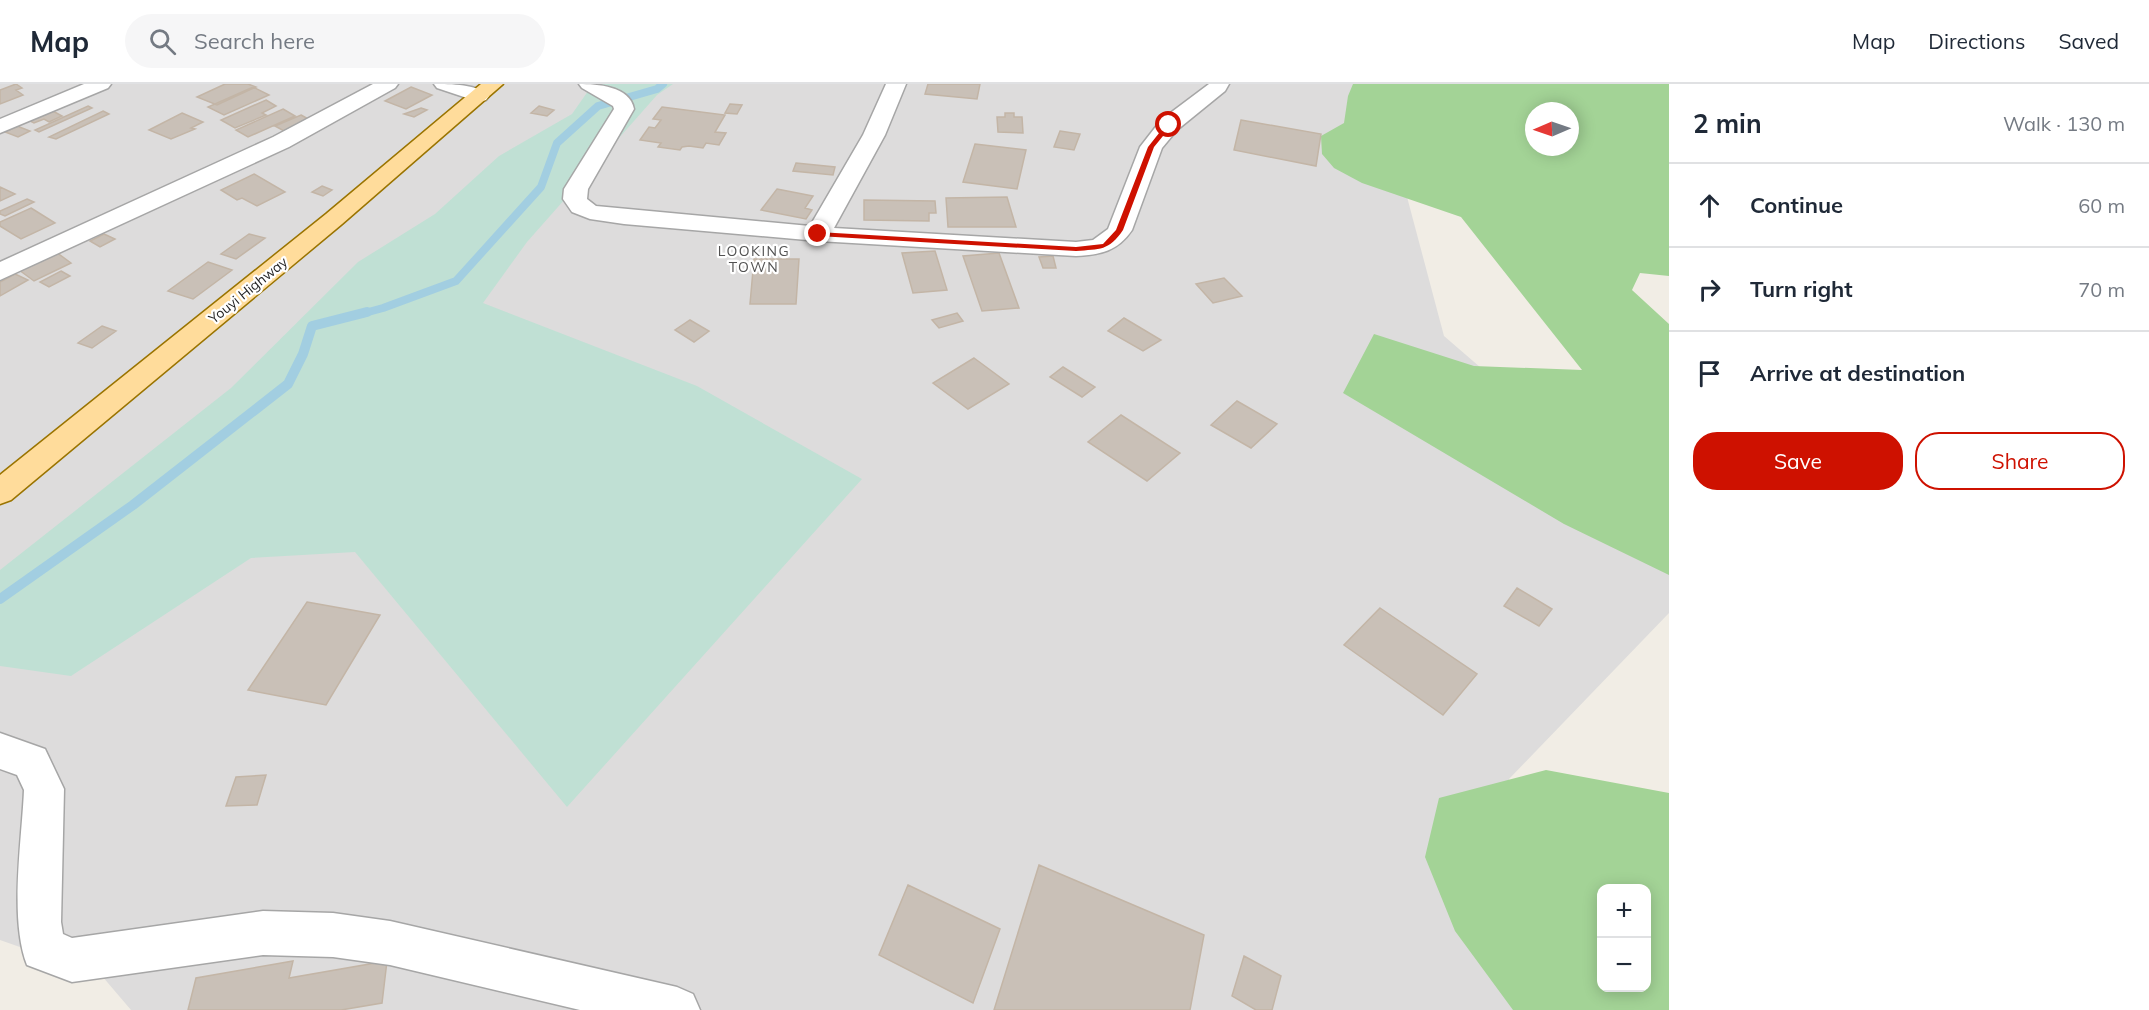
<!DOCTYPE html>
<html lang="en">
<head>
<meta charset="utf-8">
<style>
	:root { --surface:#fff; --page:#f6f6f7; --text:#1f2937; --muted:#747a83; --line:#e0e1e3; --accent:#ce1100 }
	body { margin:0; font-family:Mulish,sans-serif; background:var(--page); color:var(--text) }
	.controls { position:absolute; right:18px; bottom:18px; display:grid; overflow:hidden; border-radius:12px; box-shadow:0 3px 15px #0003 }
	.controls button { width:54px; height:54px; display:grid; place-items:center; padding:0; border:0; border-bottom:2px solid var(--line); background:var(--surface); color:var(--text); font:30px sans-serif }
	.compass { position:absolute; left:1525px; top:18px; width:54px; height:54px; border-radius:50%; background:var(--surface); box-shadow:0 3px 15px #0003; rotate:268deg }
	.stop { position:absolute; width:18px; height:18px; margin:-14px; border:4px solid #ce1100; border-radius:50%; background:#fff }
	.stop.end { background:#ce1100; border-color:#fff; box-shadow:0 2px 6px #0008 }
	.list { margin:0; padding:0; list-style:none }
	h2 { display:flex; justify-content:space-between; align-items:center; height:78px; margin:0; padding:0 24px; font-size:26px }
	h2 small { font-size:20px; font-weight:400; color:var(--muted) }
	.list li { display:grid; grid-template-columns:39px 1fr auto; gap:18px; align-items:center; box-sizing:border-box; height:84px; padding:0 24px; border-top:2px solid var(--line) }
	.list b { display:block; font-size:22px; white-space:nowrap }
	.list em { font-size:20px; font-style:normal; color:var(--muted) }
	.actions { display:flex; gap:12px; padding:18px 24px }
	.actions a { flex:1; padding:14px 0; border:2px solid var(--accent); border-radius:24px; text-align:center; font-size:21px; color:var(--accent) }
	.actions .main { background:var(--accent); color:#fff }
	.icon { flex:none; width:33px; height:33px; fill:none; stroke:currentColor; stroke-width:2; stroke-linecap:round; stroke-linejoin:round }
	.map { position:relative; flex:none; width:1669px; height:926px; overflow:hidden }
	header { display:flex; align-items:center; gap:36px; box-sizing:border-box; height:84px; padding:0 30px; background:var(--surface); border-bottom:2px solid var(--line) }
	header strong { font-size:28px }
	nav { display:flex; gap:33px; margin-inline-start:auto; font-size:21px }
	.search { width:420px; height:54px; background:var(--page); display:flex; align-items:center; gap:15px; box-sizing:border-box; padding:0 21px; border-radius:33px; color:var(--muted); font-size:22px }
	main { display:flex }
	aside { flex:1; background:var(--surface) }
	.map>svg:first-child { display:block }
</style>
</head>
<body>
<header>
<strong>Map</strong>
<div class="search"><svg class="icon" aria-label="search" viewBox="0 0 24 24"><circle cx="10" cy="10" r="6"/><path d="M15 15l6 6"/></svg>Search here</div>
<nav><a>Map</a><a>Directions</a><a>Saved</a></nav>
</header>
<main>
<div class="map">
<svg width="1669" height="926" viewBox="0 0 1669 926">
	<rect width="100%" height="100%" fill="#f1ede5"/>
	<path fill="#dddcdc" d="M0 0H1377L1444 252 1669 446V529L1509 695 1573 926H131L102 892 0 856Z"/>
	<path fill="#a3d396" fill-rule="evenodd" d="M1353 0H1669V192L1640 189 1632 206 1669 240V491L1564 440 1343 309 1374 250 1474 282 1582 286 1461 133 1362 99 1334 84 1322 70 1321 52 1344 39 1348 12ZM1534 27H1570V63H1534Z
		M1546 686 1669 709V926H1513L1455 847 1425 773 1439 714ZM1602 804H1646V904H1602Z"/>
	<path fill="#c0e0d4" d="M593 0H673L657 11 527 158 483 219 697 302 862 395 567 723 355 468 251 474 71 592 0 582V486L231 304 358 178 435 130 499 72 572 30Z"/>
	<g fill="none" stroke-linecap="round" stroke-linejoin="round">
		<path stroke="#a2cee1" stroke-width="8" d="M361 230 383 224 456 197 541 103 557 59 598 22 657 5 663 0"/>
		<path stroke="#a2cee1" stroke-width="10" d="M0 515 133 421 288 300 303 270 312 242 367 228"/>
	</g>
	<path fill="#c9c0b7" stroke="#c3b5a6" stroke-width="1.5" d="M16 0 22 4 16 6 23 11 0 20V6Z
		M225 0H248L256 3 217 21 197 13Z
		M928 0H980L977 15 925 10Z
		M253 3 269 11 224 31 208 23Z
		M411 3 432 11 406 25 385 17Z
		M266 16 276 22 262 29 266 31 235 44 221 36Z
		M730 20 742 21 737 30 725 29Z
		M88 22 92 24 39 48 35 46Z
		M539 22 554 26 547 32 531 29Z
		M662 23 725 31 715 48 726 49 719 61 706 59 703 64 689 62 682 63 680 66 658 63 661 59 640 56 649 43 655 44 661 36 653 35Z
		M421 24 427 26 414 33 404 30Z
		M49 25 62 32 49 38 44 35 34 39 28 36Z
		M283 25 295 32 248 53 236 46Z
		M103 27 109 30 56 55 49 53Z
		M182 29 203 38 191 44 195 45 171 55 149 46Z
		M1005 29H1014V33H1022L1023 49 998 48 997 33H1005Z
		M301 31 310 36 284 47 275 42Z
		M1241 36 1321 50 1316 82 1234 66Z
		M17 42 30 47 18 53 5 48Z
		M1060 47 1080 50 1074 66 1054 63Z
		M975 60 1026 66 1017 105 963 98Z
		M796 79 835 83 833 91 793 87Z
		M254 90 285 108 257 122 242 114 237 116 221 106Z
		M322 102 332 106 323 112 312 108Z
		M0 103 15 110 0 117Z
		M777 105 813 112 805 124 812 126 806 135 761 126Z
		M1007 113 1016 143H948L946 114Z
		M27 115 34 118 5 132 0 130V127Z
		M864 116 935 117 936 129H929V137L864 136Z
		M31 124 55 139 21 155 0 142V138Z
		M104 150 115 155 100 163 90 157Z
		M249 150 265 154 236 175 221 170Z
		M935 167 947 206 913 209 902 169Z
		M56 168 71 179 34 197 19 186Z
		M999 169 1019 224 982 227 963 172Z
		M1053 172 1056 184H1043L1039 173Z
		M754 175H799L796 220H750Z
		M208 178 232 186 193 215 168 207Z
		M61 187 70 192 49 203 40 198Z
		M15 190 28 196 0 212V198Z
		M1224 194 1242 212 1213 219 1196 200Z
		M957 229 963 237 939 244 932 236Z
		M1124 234 1161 256 1143 267 1108 247Z
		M690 236 709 247 694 258 675 246Z
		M102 242 116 247 92 264 78 259Z
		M974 274 1009 300 968 325 933 299Z
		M1063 283 1095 303 1082 313 1050 293Z
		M1237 317 1277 340 1251 364 1211 341Z
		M1121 331 1180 369 1147 397 1088 358Z
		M1517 504 1552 525 1539 542 1504 522Z
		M307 518 380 531 326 621 248 606Z
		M1380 524 1477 590 1443 631 1344 561Z
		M266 691 257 721 226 722 236 693Z
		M1039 781 1204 851 1190 926H994Z
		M908 801 1000 845 973 919 879 871Z
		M1244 872 1281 892 1272 926H1256L1232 912Z
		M293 877 289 894 387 877 382 919 341 926H188L196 894Z"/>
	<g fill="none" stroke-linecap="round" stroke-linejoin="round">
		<g stroke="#a6a6a6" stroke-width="3">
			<path id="minor" d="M84 0H111L108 4 0 49V35Z
				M373 0H398L395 4 289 63 0 196V178L273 53Z
				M434 0C450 0 479 0 489 12L486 16 479 18 437 4Z
				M579 0C597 0 630 2 634 25L588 105 587 115 596 122 810 142 863 51 886 0H906L885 51 834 144 1076 158 1093 156 1108 145 1140 63 1161 36 1209 0H1229L1225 7 1177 46 1162 64 1132 146C1118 167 1100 171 1076 172L818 157 624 140 590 135 572 128 563 115 564 105 614 25 613 22 582 4Z
				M0 649 45 665 64 705 61 838 63 850 72 854 263 827 333 829 390 837 677 903 693 910 700 926H580L390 881 333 873 263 871 72 898 27 881C9 836 22 755 24 706L17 691 0 685Z"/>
		</g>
		<g stroke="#9a7400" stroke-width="3">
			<path id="primary" d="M481 0H503L342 140 11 416 0 420V391L326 130Z"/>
		</g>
		<use href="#minor" fill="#fff" fill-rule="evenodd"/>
		<use href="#primary" fill="#ffdc9b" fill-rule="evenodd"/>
	</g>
	<path fill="#ce1100" d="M1167 39 1172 41 1154 63 1123 146C1109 167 1100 165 1076 167L818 152 815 150 818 148 1076 163 1103 160 1116 146 1148 63Z"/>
	<g text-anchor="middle" stroke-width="4.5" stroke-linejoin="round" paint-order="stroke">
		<g font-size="14" letter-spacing="1.5" fill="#525252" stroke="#fff">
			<text x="754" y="172">LOOKING<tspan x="754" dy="16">TOWN</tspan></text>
		</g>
		<g font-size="14" fill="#1f1f1f" stroke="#fff">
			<text transform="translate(248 206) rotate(-39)" y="5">Youyi Highway</text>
		</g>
	</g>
</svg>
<div class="controls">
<button>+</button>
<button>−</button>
</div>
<svg class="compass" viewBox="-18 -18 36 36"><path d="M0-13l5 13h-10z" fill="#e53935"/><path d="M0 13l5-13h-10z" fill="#747a83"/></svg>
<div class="stop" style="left:1169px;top:41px"></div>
<div class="stop end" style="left:818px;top:150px"></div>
</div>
<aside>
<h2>2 min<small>Walk · 130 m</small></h2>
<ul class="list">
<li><svg class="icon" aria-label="ahead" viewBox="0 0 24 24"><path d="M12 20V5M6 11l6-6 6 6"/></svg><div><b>Continue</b></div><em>60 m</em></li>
<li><svg class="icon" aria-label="right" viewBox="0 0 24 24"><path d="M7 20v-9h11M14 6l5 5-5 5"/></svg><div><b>Turn right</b></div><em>70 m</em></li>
<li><svg class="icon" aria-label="arrive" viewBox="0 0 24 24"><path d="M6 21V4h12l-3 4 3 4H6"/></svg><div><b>Arrive at destination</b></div></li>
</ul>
<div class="actions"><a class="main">Save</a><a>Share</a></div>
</aside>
</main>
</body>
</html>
